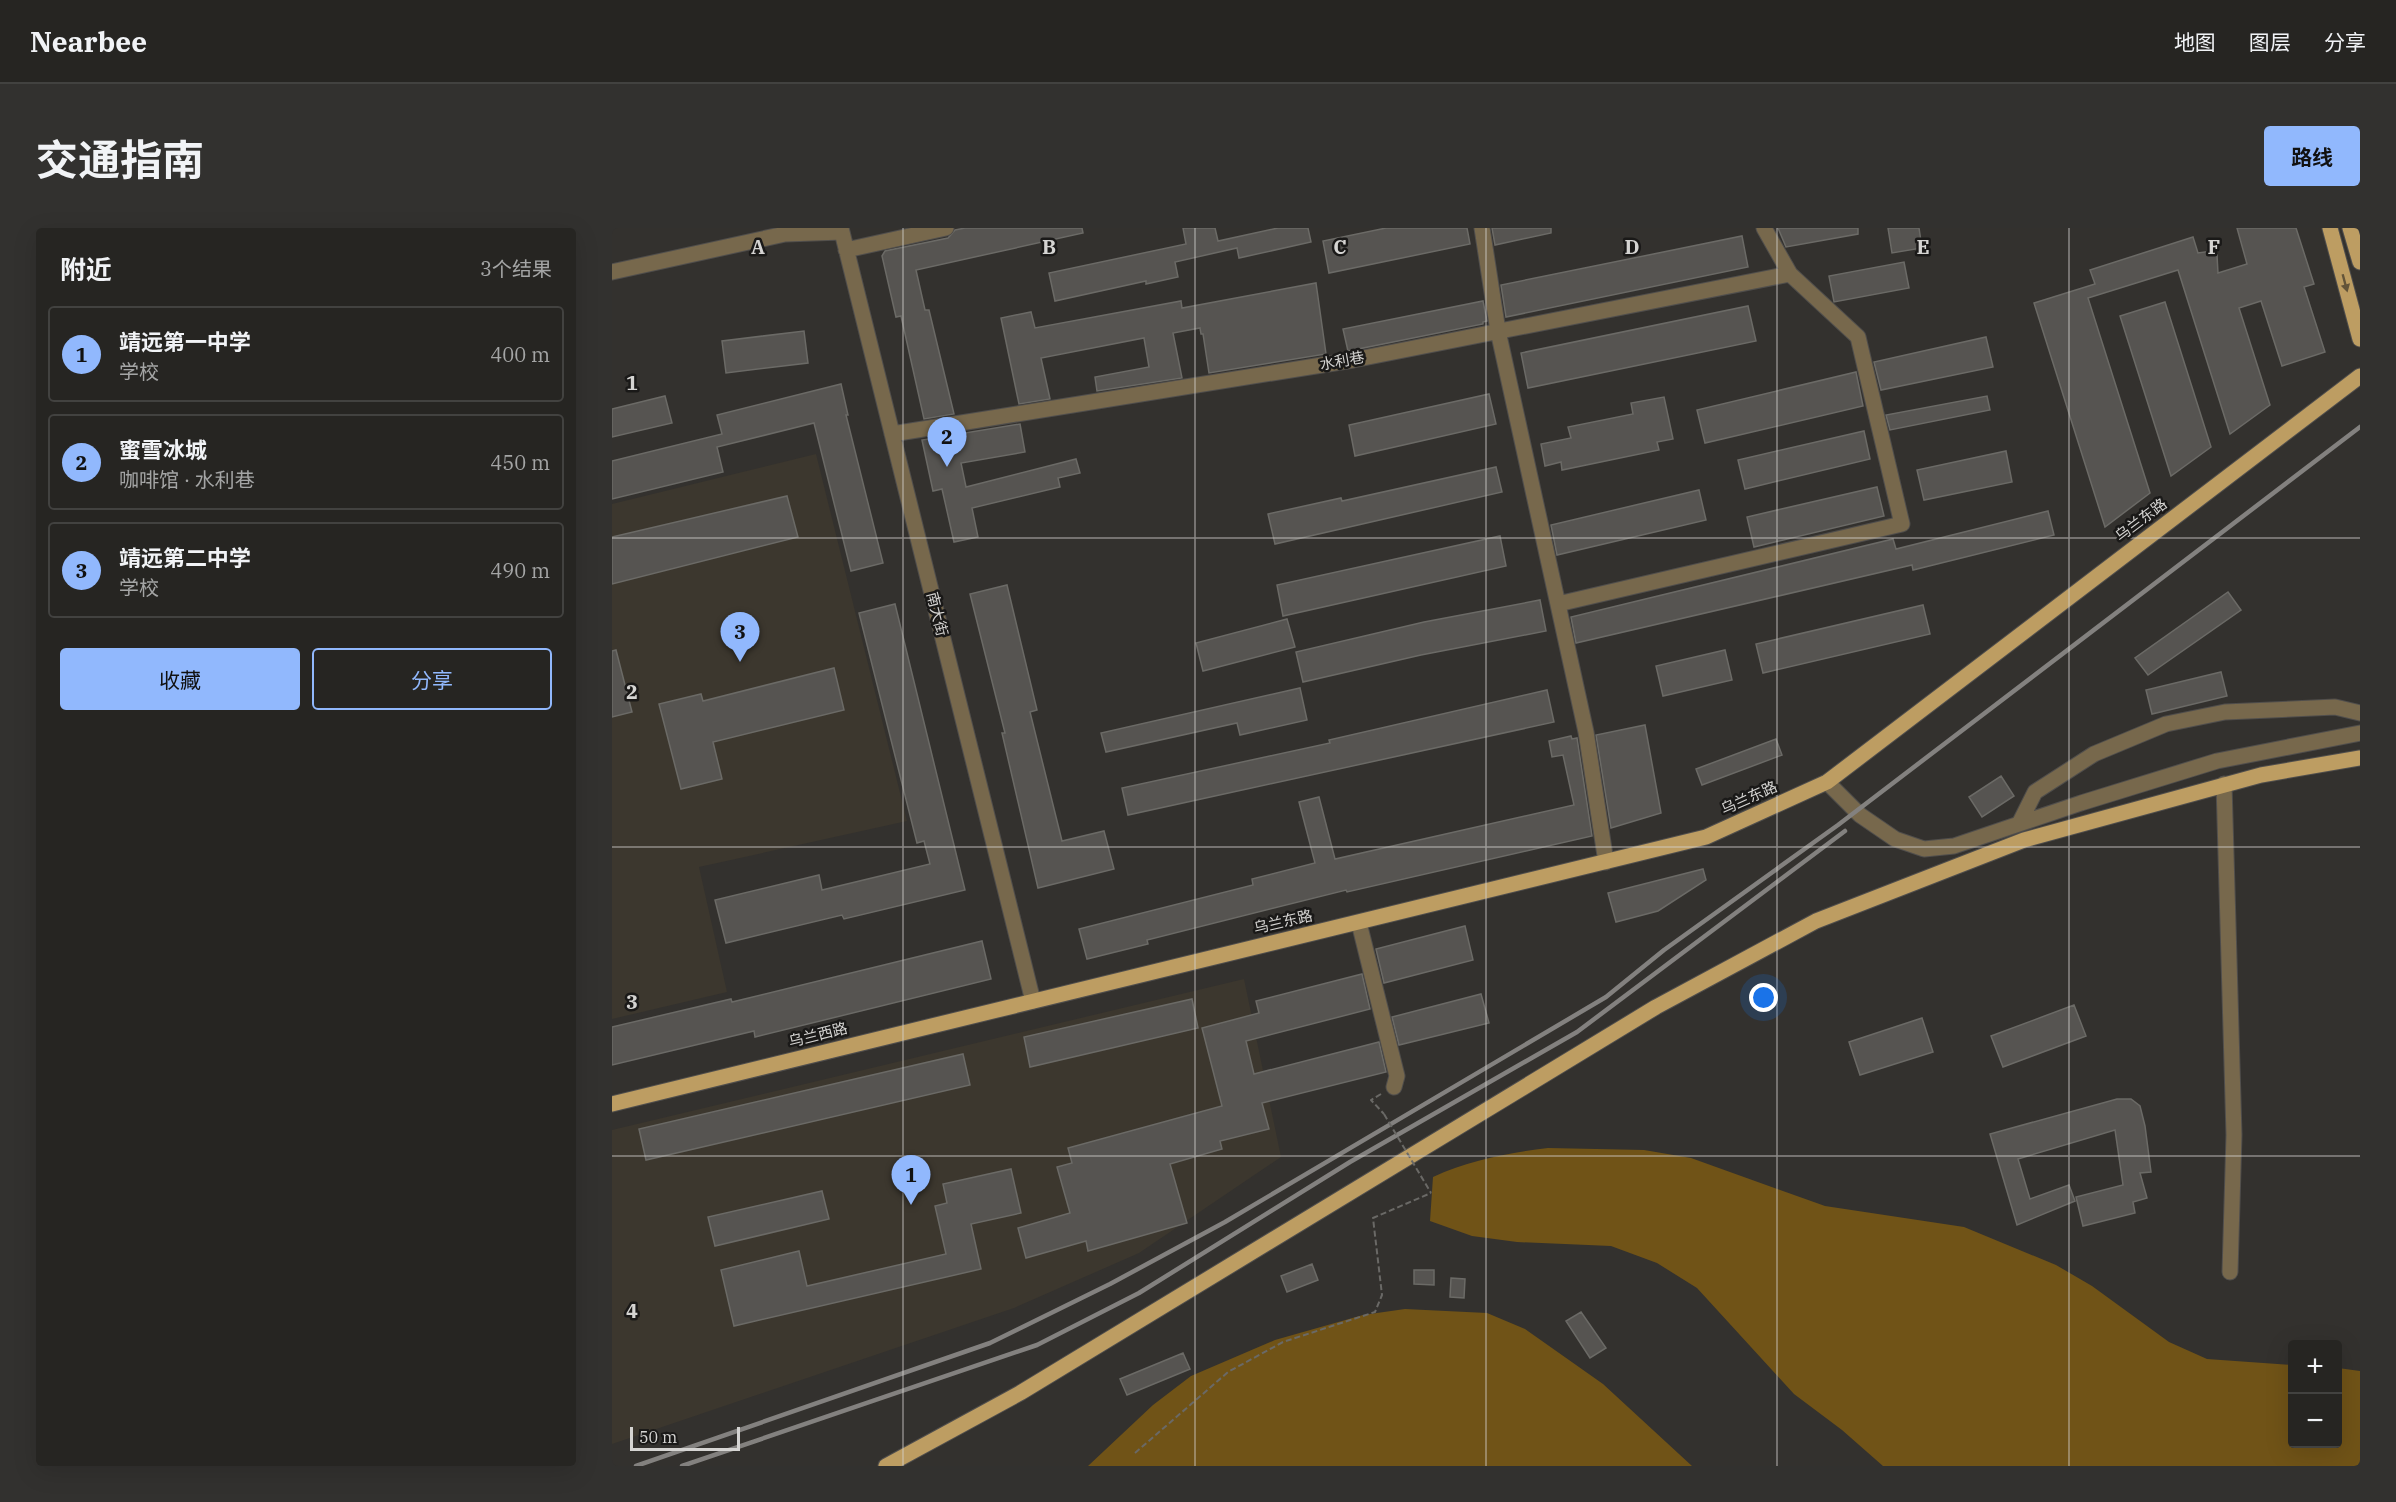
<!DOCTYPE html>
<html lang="zh">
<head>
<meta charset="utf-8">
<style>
	:root { --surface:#262522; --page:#32312f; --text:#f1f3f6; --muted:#a4a5a5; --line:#424240; --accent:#91b8fd }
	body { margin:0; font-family:"IBM Plex Serif","Noto Sans SC",serif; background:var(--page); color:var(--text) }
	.controls { position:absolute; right:18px; bottom:18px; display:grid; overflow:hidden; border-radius:6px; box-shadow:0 6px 24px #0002 }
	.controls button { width:54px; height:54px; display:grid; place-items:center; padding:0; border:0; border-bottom:2px solid var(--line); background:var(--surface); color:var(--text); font:30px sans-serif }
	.scale { position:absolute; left:18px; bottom:15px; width:110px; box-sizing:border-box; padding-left:6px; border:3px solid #d5d4d2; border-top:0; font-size:16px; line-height:21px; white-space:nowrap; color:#d5d4d2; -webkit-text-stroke:4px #1a1918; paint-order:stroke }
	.you { position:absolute; left:1152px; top:770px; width:21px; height:21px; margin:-15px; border:4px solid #fff; border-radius:50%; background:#1a73e8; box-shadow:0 0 0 9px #1a73e833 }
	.badge { display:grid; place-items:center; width:39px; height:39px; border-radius:50%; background:var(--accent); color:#111; font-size:20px; font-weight:700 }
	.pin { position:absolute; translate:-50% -50px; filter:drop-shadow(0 2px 3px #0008) }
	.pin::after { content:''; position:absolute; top:32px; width:21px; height:18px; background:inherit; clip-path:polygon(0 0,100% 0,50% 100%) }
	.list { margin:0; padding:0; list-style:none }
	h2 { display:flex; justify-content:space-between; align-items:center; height:78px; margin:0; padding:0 24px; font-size:26px }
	h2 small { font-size:20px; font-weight:400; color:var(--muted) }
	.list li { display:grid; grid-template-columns:39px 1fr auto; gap:18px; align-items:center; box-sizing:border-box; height:96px; margin:0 12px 12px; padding:0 12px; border:2px solid var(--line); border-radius:6px }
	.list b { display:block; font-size:22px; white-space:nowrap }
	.list p { margin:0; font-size:20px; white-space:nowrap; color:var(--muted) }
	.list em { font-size:20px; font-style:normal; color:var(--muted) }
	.actions { display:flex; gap:12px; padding:18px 24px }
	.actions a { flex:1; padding:14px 0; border:2px solid var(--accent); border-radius:6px; text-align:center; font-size:21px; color:var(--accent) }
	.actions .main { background:var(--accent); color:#111 }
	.map { position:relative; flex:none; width:1748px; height:1238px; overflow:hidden; border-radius:6px }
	header { display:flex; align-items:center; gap:36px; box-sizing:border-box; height:84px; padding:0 30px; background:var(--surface); border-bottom:2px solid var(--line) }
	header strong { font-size:28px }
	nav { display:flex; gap:33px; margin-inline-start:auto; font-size:21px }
	.intro { display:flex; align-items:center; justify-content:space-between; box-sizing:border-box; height:144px; padding:0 36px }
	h1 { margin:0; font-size:42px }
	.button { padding:15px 27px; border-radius:6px; background:var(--accent); color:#111; font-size:21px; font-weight:700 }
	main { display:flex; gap:36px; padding:0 36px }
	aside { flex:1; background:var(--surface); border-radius:6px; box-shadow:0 6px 24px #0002 }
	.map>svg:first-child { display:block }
</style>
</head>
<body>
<header>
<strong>Nearbee</strong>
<nav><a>地图</a><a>图层</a><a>分享</a></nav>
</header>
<div class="intro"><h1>交通指南</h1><a class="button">路线</a></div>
<main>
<aside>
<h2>附近<small>3个结果</small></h2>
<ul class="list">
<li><span class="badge">1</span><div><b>靖远第一中学</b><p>学校</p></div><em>400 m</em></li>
<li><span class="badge">2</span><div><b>蜜雪冰城</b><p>咖啡馆 · 水利巷</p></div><em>450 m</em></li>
<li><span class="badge">3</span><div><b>靖远第二中学</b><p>学校</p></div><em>490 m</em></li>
</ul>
<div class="actions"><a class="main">收藏</a><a>分享</a></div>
</aside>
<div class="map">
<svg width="1748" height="1238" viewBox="0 0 1748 1238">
	<rect width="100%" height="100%" fill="#33312e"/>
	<path fill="#3c372e" d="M204 226 295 593 87 639 115 764 0 791V276Z
		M632 751 669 929 527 1025 402 1080 0 1216V902Z"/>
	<path fill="#705317" d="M936 920 1032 922 1079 930 1213 978 1352 999 1444 1037 1480 1058 1557 1114 1595 1131 1680 1137V1216H1726V1140L1748 1143V1238H1271L1230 1202 1182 1166 1085 1060 1045 1035 999 1018 905 1014 860 1008 818 993 821 949C858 932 896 925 936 920Z
		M793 1081 875 1085 913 1101 991 1156 1080 1238H476L541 1177 579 1148 663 1112 751 1087Z"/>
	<path fill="#565451" stroke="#6b6a66" stroke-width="1.5" d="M353 0H470L471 5 304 42 313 82H317L342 186 312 191 289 88 284 89 270 28 273 23 336 10 343 2Z
		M571 0H603L606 13 666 0H696L699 14 627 30 625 20 563 34 566 49 534 56V53L443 73 437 45 574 16Z
		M774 0H855L858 16 717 45 711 13Z
		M880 0H939V5L883 17Z
		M1166 0H1246V6L1174 19Z
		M1276 0H1307L1310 20 1280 25Z
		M1625 0H1684L1702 56 1692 59 1713 124 1670 138 1649 73 1627 80 1658 177 1618 206 1566 42 1476 70 1538 265 1493 299 1422 75 1483 56 1478 42 1581 9 1586 25 1600 23 1605 27 1606 45 1635 36Z
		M1130 8 1136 39 894 89 889 57Z
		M1292 34 1297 60 1222 74 1217 48Z
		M704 55 714 126 597 145 591 106H589L588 100 561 105 570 150 485 163 483 149 537 139 532 110 429 130 438 171 407 176 389 90 419 84 423 100 569 73 570 80Z
		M871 73 875 93 871 94V96L736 123 731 101Z
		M1553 74 1599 219 1559 248 1508 88Z
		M1136 78 1144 113 916 160 909 125Z
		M192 103 196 135 114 145 110 113Z
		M1374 109 1381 139 1269 162 1262 134Z
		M1244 144 1251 178 1093 215 1085 182Z
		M229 156 236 187H234L271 335 239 343 202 195 105 219 111 244 0 271V233L110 206 105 187Z
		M877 166 884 196 743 228 737 197Z
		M53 168 60 195 0 209V181Z
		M1375 168 1378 182 1278 202 1274 187Z
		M1052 169 1061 211 1045 214 1047 222 950 242 949 234 933 238 929 216 959 210 956 199 1021 186 1019 175Z
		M408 196 413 224 349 235 354 259 464 231 468 245 446 250 448 259 360 280 366 309 342 314 330 261 321 263 310 212Z
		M1252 203 1258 231 1133 261 1126 232Z
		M1394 223 1400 254 1312 272 1305 242Z
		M884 239 890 264 663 316 656 286 729 270 730 273Z
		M1265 259 1272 288 1142 319 1135 289Z
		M1087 262 1094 292 945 327 939 297Z
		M175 268 186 309 0 356V309Z
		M1436 283 1442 307 1301 342 1300 337 964 415 959 389 1281 311 1284 321Z
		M888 308 894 338 671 388 665 357Z
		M395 357 425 482 418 484 450 613 492 603 502 641 426 660 390 505H393L358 366Z
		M1616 364 1629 382 1536 447 1523 430Z
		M928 372 934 403 809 427 691 454 684 424 812 394Z
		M283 376 353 662 232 691 230 687 114 715 103 672 207 647 210 662 318 636 312 613 305 615 247 385Z
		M1311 377 1318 406 1151 445 1144 416Z
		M675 391 683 419 591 443 584 415Z
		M4 422 20 484 0 489V423Z
		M1113 422 1120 452 1051 468 1044 438Z
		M222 440 232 482 101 514 110 551 69 561 47 476 89 466 91 473Z
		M1609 444 1615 468 1540 486 1534 462Z
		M688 460 695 492 628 507 625 495 494 524 489 505Z
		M935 462 942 494 516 587 510 560 718 515 717 512Z
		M1033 497 1049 585 999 600 984 507Z
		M959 508 960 511 965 510 980 608 735 664 734 662 535 712 536 716 475 731 467 701 641 657 640 651 703 635 687 574 707 569 723 631 962 577 951 527 940 529 937 513Z
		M1164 511 1170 527 1090 557 1084 541Z
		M1389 548 1402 568 1370 589 1357 569Z
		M1091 641 1094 652 1046 683 1004 694 996 665Z
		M853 698 861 732 772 755 764 721Z
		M370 713 379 751 143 809 142 803 0 837V799L119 771 120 774Z
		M750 746 758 781 634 813 642 846 767 814 774 844 650 875 657 901 608 913 610 921 558 936 575 995 476 1023 474 1013 414 1030 406 1000 458 985 445 939 460 935 456 920 610 878 590 800 647 785 644 773Z
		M869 766 877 795 787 817 780 789Z
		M580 771 586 800 418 839 412 809Z
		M1462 777 1474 808 1391 839 1379 808Z
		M1310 790 1321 824 1248 847 1237 814Z
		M351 826 358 857 34 932 27 901Z
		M1505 871H1519L1528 878 1533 898 1539 944 1528 945 1535 970 1521 974 1523 985 1471 998 1464 969 1511 957 1503 902 1406 931 1418 971 1457 957 1463 973 1405 997 1378 906Z
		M399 941 409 985 359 996 369 1041 122 1098 109 1042 187 1023 195 1058 334 1026 323 978 335 975 331 956Z
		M210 963 217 991 103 1018 96 989Z
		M700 1036 706 1052 675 1064 669 1048Z
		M802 1042H822V1057L802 1056Z
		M839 1050 853 1051 852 1070 838 1069Z
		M969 1084 994 1120 978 1130 954 1093Z
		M571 1125 578 1141 515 1167 508 1151Z"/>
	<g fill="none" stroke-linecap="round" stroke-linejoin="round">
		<g stroke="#504e4c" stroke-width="17">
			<path id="minor" d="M229 0 421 773
				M870 0 886 103 974 504 994 634
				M234 22 334 0
				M0 44 173 6 230 4
				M280 206 741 132 1178 46
				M946 376 1290 296 1246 109 1178 46 1152 0
				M1215 554 1248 587 1283 611 1312 621 1342 618 1469 575 1605 533 1748 505
				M1612 556 1622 907 1618 1044
				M1407 596 1423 564 1482 526 1554 496 1613 484 1723 479 1748 485
				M747 695 785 848 782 859"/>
		</g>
		<g stroke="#504e4c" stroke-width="17">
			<path id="major" d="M1718 0 1748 111
				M1738 0 1748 34
				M0 876 1094 609 1215 554 1748 148
				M274 1238 408 1165 1044 779 1204 693 1412 612 1649 547 1748 530"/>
		</g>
		<path stroke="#6a6966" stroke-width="2" stroke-dasharray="6 3" stroke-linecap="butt" d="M769 866 759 872 772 886
			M523 1225 616 1144 671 1114 763 1084 770 1067 761 990 819 965"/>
		<use href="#minor" stroke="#77684c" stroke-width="15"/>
		<use href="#major" stroke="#bd9d62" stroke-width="15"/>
		<path stroke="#83817f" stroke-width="4.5" d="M24 1238 378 1115 498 1056 613 994 994 769 1052 722 1226 597 1748 199
			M70 1238 425 1117 527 1065 738 934 965 804 1233 603"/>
		<path stroke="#6a6966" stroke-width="2" stroke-dasharray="6 3" stroke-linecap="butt" d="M772 886 819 965"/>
	</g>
	<defs><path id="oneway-solid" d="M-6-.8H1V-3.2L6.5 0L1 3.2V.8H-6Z" transform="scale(1.5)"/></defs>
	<use fill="#635439" href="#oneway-solid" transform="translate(1733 55) rotate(75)"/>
	<path fill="none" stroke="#d5d4d2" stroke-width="1.5" stroke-opacity="0.55" d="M291 0V1238M583 0V1238M874 0V1238M1165 0V1238M1457 0V1238M0 310H1748M0 619H1748M0 928H1748"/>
	<g text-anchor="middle" stroke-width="5" stroke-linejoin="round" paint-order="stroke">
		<g font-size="15" fill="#d5d4d2" stroke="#1a1918">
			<text transform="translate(730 133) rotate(-10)" y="5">水利巷</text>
			<text transform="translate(1529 292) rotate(-37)" y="5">乌兰东路</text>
			<text transform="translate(325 386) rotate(76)" y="5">南大街</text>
			<text transform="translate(1137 570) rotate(-24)" y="5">乌兰东路</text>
			<text transform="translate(671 694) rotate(-13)" y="5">乌兰东路</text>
			<text transform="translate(206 807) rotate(-14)" y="5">乌兰西路</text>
		</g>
	</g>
	<g font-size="20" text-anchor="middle" font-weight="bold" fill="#d5d4d2" stroke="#1a1918" stroke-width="5" stroke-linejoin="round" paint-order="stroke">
		<text x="146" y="26">A</text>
		<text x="437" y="26">B</text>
		<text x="728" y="26">C</text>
		<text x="1020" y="26">D</text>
		<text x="1311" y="26">E</text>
		<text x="1602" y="26">F</text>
		<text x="20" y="162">1</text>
		<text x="20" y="471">2</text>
		<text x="20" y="781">3</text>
		<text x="20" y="1090">4</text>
	</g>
</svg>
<div class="controls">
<button>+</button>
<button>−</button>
</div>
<div class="scale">50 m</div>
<div class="you"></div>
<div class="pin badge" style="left:299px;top:977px">1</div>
<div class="pin badge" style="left:335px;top:239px">2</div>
<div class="pin badge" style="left:128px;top:434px">3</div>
</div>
</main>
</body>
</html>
